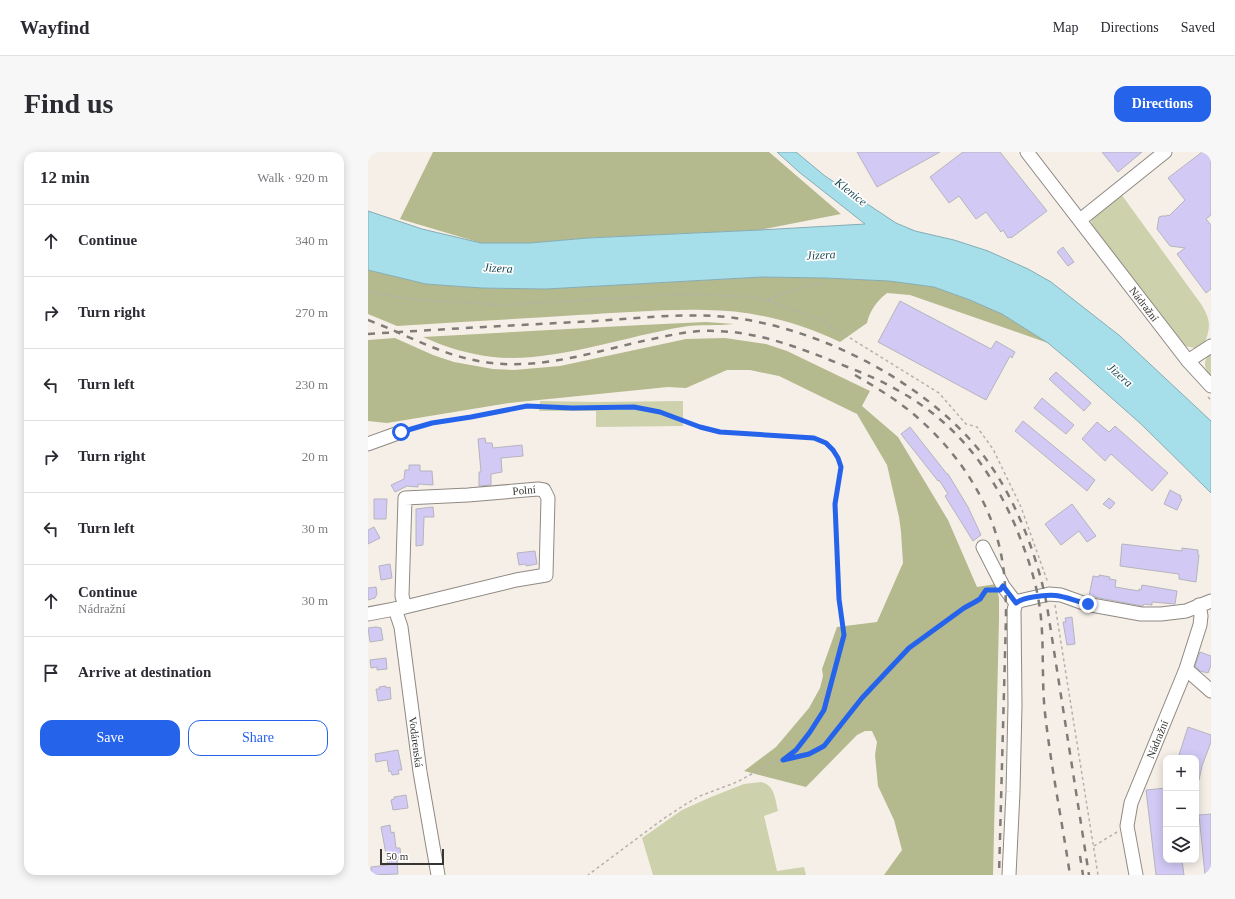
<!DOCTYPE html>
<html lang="en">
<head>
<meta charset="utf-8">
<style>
	:root { --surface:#fff; --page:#f7f7f7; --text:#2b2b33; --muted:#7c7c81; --line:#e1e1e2; --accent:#2563eb }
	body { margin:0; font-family:"Times New Roman",serif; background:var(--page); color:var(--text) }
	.controls { position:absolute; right:12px; bottom:12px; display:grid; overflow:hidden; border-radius:8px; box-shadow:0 2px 10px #0003 }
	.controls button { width:36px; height:36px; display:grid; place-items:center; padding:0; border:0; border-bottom:1px solid var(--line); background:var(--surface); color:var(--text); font:20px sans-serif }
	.scale { position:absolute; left:12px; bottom:10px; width:64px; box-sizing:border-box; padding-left:4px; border:2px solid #373532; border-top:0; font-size:11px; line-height:14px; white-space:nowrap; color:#373532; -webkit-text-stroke:3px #fff; paint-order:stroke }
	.stop { position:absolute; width:12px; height:12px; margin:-9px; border:3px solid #2563eb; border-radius:50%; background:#fff }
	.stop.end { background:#2563eb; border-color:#fff; box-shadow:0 1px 4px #0008 }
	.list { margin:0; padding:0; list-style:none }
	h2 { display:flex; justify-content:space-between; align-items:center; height:52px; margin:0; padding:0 16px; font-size:17px }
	h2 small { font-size:13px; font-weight:400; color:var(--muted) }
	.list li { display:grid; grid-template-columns:26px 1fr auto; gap:12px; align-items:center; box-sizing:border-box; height:72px; padding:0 16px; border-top:1px solid var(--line) }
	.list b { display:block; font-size:15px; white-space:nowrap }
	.list p { margin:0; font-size:13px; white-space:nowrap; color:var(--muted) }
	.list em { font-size:13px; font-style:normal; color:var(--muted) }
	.actions { display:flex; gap:8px; padding:12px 16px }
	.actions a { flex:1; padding:9px 0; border:1px solid var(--accent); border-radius:12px; text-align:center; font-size:14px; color:var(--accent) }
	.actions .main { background:var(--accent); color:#fff }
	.icon { flex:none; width:22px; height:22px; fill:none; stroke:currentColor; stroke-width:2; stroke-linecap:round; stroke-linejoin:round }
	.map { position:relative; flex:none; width:843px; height:723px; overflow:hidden; border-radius:12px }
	header { display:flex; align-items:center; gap:24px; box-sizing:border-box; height:56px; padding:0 20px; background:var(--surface); border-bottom:1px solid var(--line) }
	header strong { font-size:19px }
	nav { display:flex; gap:22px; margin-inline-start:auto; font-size:14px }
	.intro { display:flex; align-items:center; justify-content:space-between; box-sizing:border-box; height:96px; padding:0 24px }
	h1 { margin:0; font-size:28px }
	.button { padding:10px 18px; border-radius:12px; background:var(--accent); color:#fff; font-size:14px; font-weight:700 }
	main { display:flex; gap:24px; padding:0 24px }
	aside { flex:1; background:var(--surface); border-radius:12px; box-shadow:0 2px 10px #0003 }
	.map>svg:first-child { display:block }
</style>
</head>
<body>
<header>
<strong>Wayfind</strong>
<nav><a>Map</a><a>Directions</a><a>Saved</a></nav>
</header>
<div class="intro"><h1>Find us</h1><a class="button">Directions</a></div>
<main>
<aside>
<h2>12 min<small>Walk · 920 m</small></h2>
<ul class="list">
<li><svg class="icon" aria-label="ahead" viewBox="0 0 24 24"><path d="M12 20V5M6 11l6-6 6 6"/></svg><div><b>Continue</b></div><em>340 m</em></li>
<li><svg class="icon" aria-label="right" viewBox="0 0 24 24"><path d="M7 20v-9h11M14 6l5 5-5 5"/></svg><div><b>Turn right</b></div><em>270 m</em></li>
<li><svg class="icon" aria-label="left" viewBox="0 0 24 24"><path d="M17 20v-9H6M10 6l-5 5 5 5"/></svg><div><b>Turn left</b></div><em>230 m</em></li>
<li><svg class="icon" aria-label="right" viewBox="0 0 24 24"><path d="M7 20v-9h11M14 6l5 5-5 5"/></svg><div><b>Turn right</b></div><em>20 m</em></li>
<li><svg class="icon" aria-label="left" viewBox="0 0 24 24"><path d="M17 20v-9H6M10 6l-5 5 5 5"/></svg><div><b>Turn left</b></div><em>30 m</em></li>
<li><svg class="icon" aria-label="ahead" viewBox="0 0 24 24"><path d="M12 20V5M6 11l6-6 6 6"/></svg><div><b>Continue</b><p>Nádražní</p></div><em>30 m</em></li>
<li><svg class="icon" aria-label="arrive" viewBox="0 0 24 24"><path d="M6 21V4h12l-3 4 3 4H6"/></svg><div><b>Arrive at destination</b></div></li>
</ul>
<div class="actions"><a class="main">Save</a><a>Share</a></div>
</aside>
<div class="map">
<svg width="843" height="723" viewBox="0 0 843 723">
	<rect width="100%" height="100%" fill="#f6efe8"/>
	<path fill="#cdd1ac" d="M753 42 833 152C843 168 843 175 836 193L827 196 816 194 724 75 723 66Z
		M843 200V226C836 216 834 209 843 200Z
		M172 249 228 250 315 249V274L228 275V259H171Z
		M393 630C407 633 407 647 410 659L396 664 409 719 436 715 438 723H285L274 686 314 658 343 645 376 632Z"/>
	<path fill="#b4ba8e" d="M65 0H401L473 62 392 78 220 86 162 91H113L32 67Z
		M0 118 58 132 114 136 178 137 394 125 458 126 521 129 566 135 602 148 634 162 680 191 542 143 519 141C509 149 502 158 499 171L472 190C431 170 383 158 337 158 295 157 253 161 210 163 150 167 89 170 29 174L0 162Z
		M338 170 366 172C349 174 331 172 314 175 254 185 185 211 125 205 100 202 77 195 55 185L274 173Z
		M27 186 65 203 86 210 125 217 146 218 192 214 318 187 357 186 398 192 419 199 502 239 494 254 530 285 580 368 609 435 628 432 631 446V467L625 723H516L534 698 526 668 510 634 507 603 509 590 504 579H497L489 583 438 635 376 619 408 595 441 556 452 536 455 524 454 517 469 475 509 470 535 411 533 380 531 365 519 313 489 262 411 224 382 218H359L318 236 300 235 141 251 19 271 0 269V188Z"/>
	<path fill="#a6dfea" stroke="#85acb3" d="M409 0H428L457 24 528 71 547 79 586 88 620 99 660 117 683 130 752 184 843 269V341L773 272 704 211 680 191 634 162 602 148 566 135 521 129 458 126 394 125 178 137 114 136 58 132 0 118V59L54 77 113 91H162L220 86 392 78 497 72 431 20Z"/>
	<path fill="#d2caf5" stroke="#b5b4bc" d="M489 0H572L509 35Z
		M595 0H632L679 59 643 86 642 85 640 86 635 78 633 80 618 60 608 67 591 44 581 51 562 25Z
		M734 0H774L750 20Z
		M834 0H843V63L838 67 843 73V137L838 141 809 102 817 96 802 94 789 77 791 65 794 64H798L800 63 801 64 817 48 800 26Z
		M695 95 706 110 700 114 689 100Z
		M532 149 623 197 628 189 647 200 644 206 642 204 618 248 510 190Z
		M688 220 723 251 716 259 681 227Z
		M674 246 706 273 698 282 666 256Z
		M655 269 727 328 719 339 647 279Z
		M729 270 741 280 747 274 800 321 784 339 743 302 737 309 714 287Z
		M542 275 579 322H580L600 355 613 383 605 389 577 344 580 342 571 328 570 329 533 282Z
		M117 286 118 291H124L125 296 154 293 155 304 133 306 134 320 123 322V333L111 334V320H113L110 287Z
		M41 313H52V319H64L65 333 50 332V335L39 334 27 340 23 333 36 327 37 318H41Z
		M802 338 813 344 812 346 814 347 809 358 796 352Z
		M741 346 747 351 742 357 735 352Z
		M6 347H19L18 367H6Z
		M704 352 728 384 719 390 711 379 693 393 677 372Z
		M65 355 66 365H56L55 393 48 394V357Z
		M6 375 12 386 0 392V378Z
		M754 392 814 399V396L830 398V403H831L828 430 811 427V422L752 414Z
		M167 399 169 412 158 414V412L151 413 149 401Z
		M22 412 24 426 13 428 11 414Z
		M731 423 742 425 741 427 748 428 747 435 771 439V437L773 438 774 433 809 439 807 452 784 450V453L776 452 775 454H774L721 444 725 424 731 425Z
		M8 435 9 442 7 446 0 448V436Z
		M704 465 707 492 699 493 695 470H698L697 466Z
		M8 475 13 476 15 488 2 490 0 476Z
		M832 500 843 504V513L840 521 832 519 827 514Z
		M18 506 19 517 9 518V515L3 516 2 508Z
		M18 534V536L22 535 23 547 10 549 8 537H12L11 535Z
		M820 575 843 583V590L834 614 831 628H828V606H810Z
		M30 598 34 618H30L31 622 24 623 23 619 21 620 19 608 8 610 7 602Z
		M798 636V708H814L816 723H788L778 638Z
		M38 643 40 656 25 658 23 648 26 647V645Z
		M843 662V723H837L831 663Z
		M22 673 23 681 26 680 28 696H32L33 707 29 708 30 722 3 723V715L20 713 13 675Z"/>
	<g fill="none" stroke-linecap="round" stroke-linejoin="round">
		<g stroke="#8f8983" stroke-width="15">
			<g id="minor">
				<path id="s1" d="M659 0 820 209 843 234"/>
				<path d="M712 68 797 0"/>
				<path d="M820 209 843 194"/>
				<path d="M0 292 33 280"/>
				<path d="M615 395 635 434 648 451"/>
				<path id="s2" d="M27 457 33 475 52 620 70 723"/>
				<path d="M0 462 37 455 148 428 178 423 180 346 176 338 170 337 100 343 37 346 34 444 37 455"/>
				<path d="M818 517 843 539"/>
				<path d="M641 723 645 640 647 553 646 458 648 451 651 449 681 442 693 443 718 452 773 462H793L818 459 843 449"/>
				<path id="s3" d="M768 723 759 674 763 651 818 517 832 473 833 464 831 453"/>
			</g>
		</g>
		<path stroke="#b5b0aa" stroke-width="1.5" stroke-dasharray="3 3" stroke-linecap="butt" d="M0 140 43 147 131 153 305 143 375 144 400 148 453 168 571 241 598 272 609 275 625 297 653 355 680 431
			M400 148 422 139 456 131
			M840 245 843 248
			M42 277 64 271 103 265 159 254 204 256 266 255 292 260 332 275 352 280 446 286 458 291 465 298 470 306 473 315 467 351 471 447 476 483 456 557 442 580 428 599 415 607 400 613 369 630 332 644 318 652 295 667 220 723
			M687 453 730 723
			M418 607 441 602 456 594 494 546 541 496 596 456 607 450 612 447 618 439 625 438
			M726 694 749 680"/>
		<use href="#minor" stroke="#fff" stroke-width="13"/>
		<path stroke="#7f7b76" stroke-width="2.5" stroke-dasharray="7 7" stroke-linecap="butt" d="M0 168C42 184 78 206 124 211 175 217 226 200 275 189 294 185 314 180 334 179 386 177 429 195 477 214 561 246 610 289 647 373 657 398 667 424 671 451 677 487 673 524 677 561 683 615 694 669 702 723
			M0 182C76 177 151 173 227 169 273 166 321 160 367 166 456 178 560 232 615 303 646 343 670 404 679 454L721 723
			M487 223C509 236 531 249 550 266 588 299 619 344 631 393 637 417 638 441 638 466L631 723
			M712 704 715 723"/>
	</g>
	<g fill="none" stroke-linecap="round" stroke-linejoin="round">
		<path stroke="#2563eb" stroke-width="5" d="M33 280 64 271 103 265 159 254 204 256 266 255 292 260 332 275 352 280 446 286 458 291 465 298 470 306 473 315 467 352 471 447 476 483 456 558 442 580 428 598 415 608 441 602 456 594 494 546 541 496 596 456 607 450 612 447 618 438H632L635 434 648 451C653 447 659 446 665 445 692 440 696 446 720 452"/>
	</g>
	<g text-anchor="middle" stroke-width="3.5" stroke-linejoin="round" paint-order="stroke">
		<g font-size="11" fill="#373532" stroke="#fff">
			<text dy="4" stroke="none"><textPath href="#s1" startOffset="192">Nádražní</textPath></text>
			<text transform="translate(156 338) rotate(-5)" y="4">Polní</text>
			<text dy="4" stroke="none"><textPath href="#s3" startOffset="142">Nádražní</textPath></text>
			<text dy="4" stroke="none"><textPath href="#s2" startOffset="135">Vodárenská</textPath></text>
		</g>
		<g font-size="12" font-style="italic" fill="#1a4b54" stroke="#fff">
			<text transform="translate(483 40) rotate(38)" y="4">Klenice</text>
			<text transform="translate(453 103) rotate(-3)" y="4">Jizera</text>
			<text transform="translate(130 116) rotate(3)" y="4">Jizera</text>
			<text transform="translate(752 223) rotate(42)" y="4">Jizera</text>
		</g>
	</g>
</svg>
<div class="controls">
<button>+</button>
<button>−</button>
<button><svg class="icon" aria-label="layers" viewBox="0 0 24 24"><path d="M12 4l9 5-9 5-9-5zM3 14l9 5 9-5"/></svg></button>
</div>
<div class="scale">50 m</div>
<div class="stop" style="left:33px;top:280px"></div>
<div class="stop end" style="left:720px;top:452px"></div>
</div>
</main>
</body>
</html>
